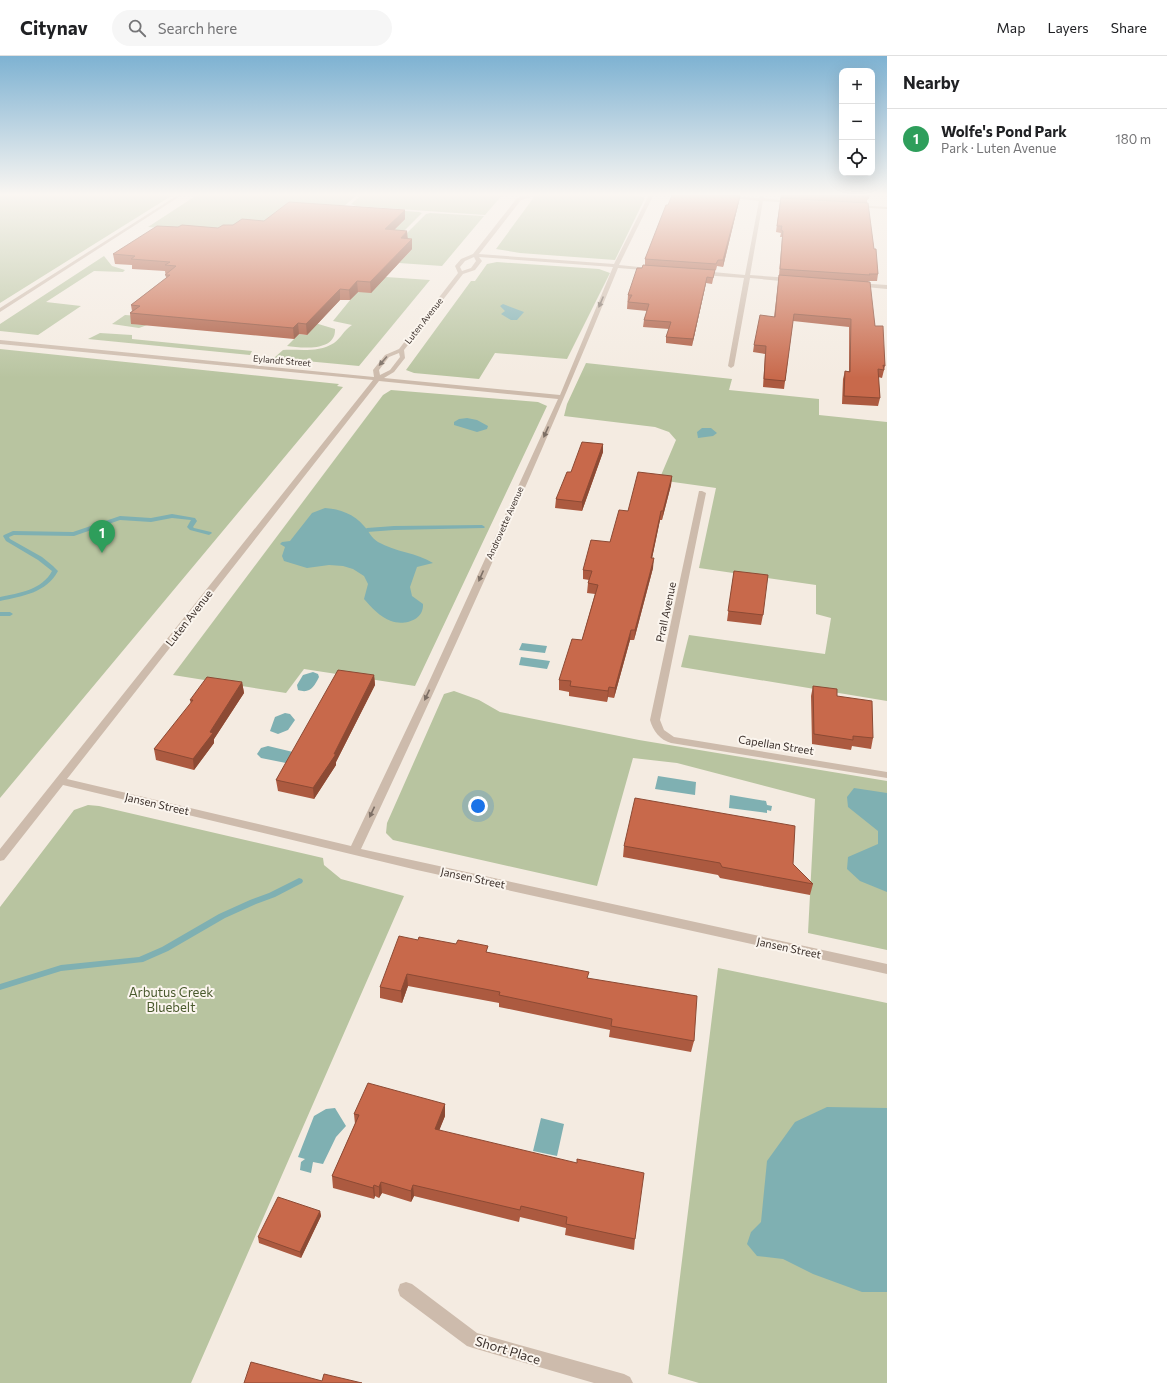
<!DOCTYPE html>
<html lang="en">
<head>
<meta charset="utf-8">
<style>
	:root { --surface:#fff; --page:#f6f6f6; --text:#202124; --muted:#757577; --line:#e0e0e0; --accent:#db2777 }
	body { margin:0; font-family:Commissioner,sans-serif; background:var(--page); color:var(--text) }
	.controls { position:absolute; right:12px; top:12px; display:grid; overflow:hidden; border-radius:8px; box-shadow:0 4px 16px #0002 }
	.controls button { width:36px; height:36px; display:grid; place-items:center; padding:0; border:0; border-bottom:1px solid var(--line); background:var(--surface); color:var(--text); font:20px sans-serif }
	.you { position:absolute; left:478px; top:750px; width:14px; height:14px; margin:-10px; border:3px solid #fff; border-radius:50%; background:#1a73e8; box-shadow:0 0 0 6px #1a73e833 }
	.badge { display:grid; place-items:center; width:26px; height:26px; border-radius:50%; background:var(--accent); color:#fff; font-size:13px; font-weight:700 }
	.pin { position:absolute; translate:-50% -33px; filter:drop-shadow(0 1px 2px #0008) }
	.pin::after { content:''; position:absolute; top:21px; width:14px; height:12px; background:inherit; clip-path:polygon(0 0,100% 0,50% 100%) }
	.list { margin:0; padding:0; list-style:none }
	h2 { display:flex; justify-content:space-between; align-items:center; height:52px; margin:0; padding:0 16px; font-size:17px }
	h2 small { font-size:13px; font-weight:400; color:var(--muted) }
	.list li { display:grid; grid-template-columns:26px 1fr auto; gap:12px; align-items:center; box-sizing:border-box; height:60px; padding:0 16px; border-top:1px solid var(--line) }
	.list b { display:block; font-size:15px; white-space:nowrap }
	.list p { margin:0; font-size:13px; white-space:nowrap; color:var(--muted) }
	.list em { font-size:13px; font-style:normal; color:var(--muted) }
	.icon { flex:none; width:22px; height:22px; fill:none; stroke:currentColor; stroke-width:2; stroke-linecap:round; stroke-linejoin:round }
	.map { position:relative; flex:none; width:887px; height:1327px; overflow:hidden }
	header { display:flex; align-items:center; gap:24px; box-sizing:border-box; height:56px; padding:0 20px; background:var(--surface); border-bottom:1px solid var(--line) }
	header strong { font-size:19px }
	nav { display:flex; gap:22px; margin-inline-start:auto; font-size:14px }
	.search { width:280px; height:36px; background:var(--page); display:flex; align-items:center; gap:10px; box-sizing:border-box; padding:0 14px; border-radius:22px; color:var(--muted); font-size:15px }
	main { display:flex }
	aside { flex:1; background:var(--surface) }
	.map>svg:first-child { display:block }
</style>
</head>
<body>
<header>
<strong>Citynav</strong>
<div class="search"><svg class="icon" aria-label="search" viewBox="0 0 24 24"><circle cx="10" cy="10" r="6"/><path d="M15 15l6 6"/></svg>Search here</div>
<nav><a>Map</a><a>Layers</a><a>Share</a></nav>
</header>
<main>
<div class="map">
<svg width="887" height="1327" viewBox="0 0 887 1327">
	<rect width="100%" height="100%" fill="#f4ebe1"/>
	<path fill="#b8c4a0" d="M0 137H176L0 247Z
		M200 137H359L342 152 220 176 148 171Z
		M364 137H504L485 159 356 150 351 148Z
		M537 137C555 137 634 135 645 142L615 204 520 197 496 193Z
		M365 152 419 156 422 157 400 179H389L404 163Z
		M430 157 484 160 442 210 399 207 412 193 403 181 426 158Z
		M104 200 112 210 125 214 123 216 94 215 46 246 81 250 38 279 0 275V268Z
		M497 206 599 213 610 217 567 303 495 297 479 323 414 317 406 314 471 225H475L487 208Z
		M386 221 430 224 359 310 274 302 283 294C300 293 318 297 334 287 341 282 344 274 352 269L333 265 355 238H352Z
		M125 259 141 260 132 268 147 269 139 272 112 268Z
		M315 267 335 273C336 296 301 292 287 290L299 278 307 279Z
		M100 277 132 279V283L252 295 250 299 88 283Z
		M0 293 339 328 337 330 343 331 0 742Z
		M586 307 732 323 729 334 819 343V359L887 366V645L681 611 689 579 825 598 831 562 816 558V529L699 512 716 432 659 424 676 384 669 376 655 371 564 360 567 348Z
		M391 334 538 346 547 350 415 630 304 613 286 637 173 619 383 339Z
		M454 635 479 644 500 656 549 666 639 684 887 725V894L808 877 815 743 677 707 633 702 597 830 393 784 386 777 387 767 444 638Z
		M88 749 99 750 323 802 324 809 341 823 404 840 191 1327H0V851L74 754Z
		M718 912 887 947V1327H699L668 1318Z"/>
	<path fill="#7fb0b2" d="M503 248 524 256 517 264H511L501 258 505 255 500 250Z
		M467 362 477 364 488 370 487 373 477 376 454 369V366L459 363Z
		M702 372H711L717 377 713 380 698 382 697 376Z
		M325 452C340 453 354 458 364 470 369 475 371 482 378 486 395 496 418 497 433 507L417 511 410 531 412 540 423 548C424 564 404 570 391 565 380 561 371 551 364 543L368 528 364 520 353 513 343 510 329 509 307 512 284 505 282 500 285 491 280 488 282 486 290 485 312 457Z
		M522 587 547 590 545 597 519 594Z
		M521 601 550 605 547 613 519 609Z
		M313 616 318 618 319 621C314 631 310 638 298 634L297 629 303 619Z
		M285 657 290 658 295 664 288 674 278 678 270 675 275 661Z
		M268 690 293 696 286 707 261 702 257 698 261 692Z
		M658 720 696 726 695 739 655 733Z
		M854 732 887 737V836L860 825 847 813 848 801 878 788V775L848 751 847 741Z
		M730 739 766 745 767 749 772 750 771 755 767 754V757L729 752Z
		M827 1051 887 1052V1236H862L813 1218 783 1203 757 1200 747 1188 751 1176 761 1166 767 1105 795 1066Z
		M335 1052 346 1070 336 1081 323 1108 313 1106 311 1117 300 1114 301 1106 305 1103 298 1101 314 1060 326 1053Z
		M541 1062 564 1068 557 1100 533 1095Z"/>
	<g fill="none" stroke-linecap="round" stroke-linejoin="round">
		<path fill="#7fb0b2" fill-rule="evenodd" d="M172 458 195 462 197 465 193 471 194 472 211 476 212 477 209 479 190 474 187 471 191 464 172 462 151 466 120 464 74 480 14 479 9 481 10 483 42 501 53 510 58 515C46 537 23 540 0 545V541C19 537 42 534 52 515L38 504 6 485 3 480 4 479 13 475 73 476 120 460 151 462Z
			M482 469 485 471 484 472 394 474 367 476 364 474 367 472 394 470Z
			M0 556H10L13 558 10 560H0Z
			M299 822 302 823 303 825 302 827 275 841 256 848 225 862 168 895 143 906 61 915 0 934V928L61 909 139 901 162 891 219 858 250 844 269 837Z"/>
		<path fill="#cdbbac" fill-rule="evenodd" d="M181 137H185L0 256V252Z
			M529 137H533L529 142 521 144 479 198 614 208 650 137 688 139 686 140 654 138 619 209 659 213 656 215 618 212C538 408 451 601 361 793L887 908V918L417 814 63 729 4 804 0 805V793L373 324 0 288V284L374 321 373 314 385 299 399 293 458 217 455 210 461 203 473 198 517 142 525 140ZM474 201 476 205 471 212 462 215 460 211 465 205ZM479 201 613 211 560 339 384 322 394 316 405 302 404 294 463 218 475 214 482 205ZM399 297 400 301 390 314 380 319 379 314 389 301ZM379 325 558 343 428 628 351 790 67 723Z
			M762 138 764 139V142L796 146 794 147 763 145 750 219 791 222 794 224 791 226 750 222 734 310 731 312 728 310 744 222 702 219 699 217 702 215 745 219 759 145 724 141 726 140 759 142Z
			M856 149 887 151V153L854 151Z
			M857 227 887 229V233L855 230 854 229Z
			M699 435H702L706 437 660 664 664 674 674 681 887 716V722L671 687C660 684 653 675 650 664Z
			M406 1226 412 1228 477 1277 624 1318 630 1321 633 1327H594L473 1292 467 1290 400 1240 398 1234 400 1228Z"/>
	</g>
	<path fill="#ac5a40" d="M673 137H741L739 145 723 211 717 210 716 214H715L712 228 706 227 692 290 666 287V281L669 273 643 271 644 264 647 255 627 253 628 239 642 212 645 209V203Z
		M781 137H870L869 142 867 144V147L878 218 877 225H869L868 226 875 270 885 310 882 322 878 321 880 342 878 350 842 348 843 323 845 315H849V271L793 265 784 333 763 331 765 298 753 296 754 289 774 261 779 220 782 181H780L781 177 776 176Z
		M405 154V163L394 174 408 182 412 193 371 237 358 236 350 244H340L307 279 299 278 294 283 131 268 130 257 132 255 131 249 166 222 165 215 132 213V209L115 208 113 198 178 171 218 172 264 165Z
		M603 388V396L582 455 555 452 556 443 571 416Z
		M672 420 671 429 663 460 662 464H660L652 502 653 512 634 584H630L614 642 608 641 607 646 569 640V636L559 634V624L582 584 595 538 587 537 588 527 589 524 583 523V514L610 486 628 455Z
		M734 515 763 559 761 569 727 565Z
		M374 619 375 629 336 706V709L314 743 278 735 276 724Z
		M242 626 244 637 214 683V687L194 714 156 704 154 693 191 648 190 644Z
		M813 630 837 640 873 682 871 693 852 690 851 694 812 688 811 640Z
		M624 790 793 808 813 828 810 839 720 822 718 819 623 801Z
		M418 884 456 888 588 922 694 985 691 996 609 981 610 974 499 951V947L408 930 402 947 380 942V931Z
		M445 1048V1060L439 1074 635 1183 634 1194 565 1179 566 1172 520 1161 519 1166 414 1140 411 1146 382 1137 379 1142 375 1140 374 1143 333 1132 332 1120 355 1068 354 1058Z
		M320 1155 321 1160 301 1202 259 1187 258 1181Z"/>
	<path fill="#8c4a34" d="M869 137H870L869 142 867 144 868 141 867 138Z
		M740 140 739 145 723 211V204Z
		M405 154V163L385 183V173Z
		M407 175 408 185 401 182Z
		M412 183V193L371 237 370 226Z
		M707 221 706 227 692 290 693 283Z
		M357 225 358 236 350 244 349 234Z
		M340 233V244L307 279 306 268Z
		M298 267 299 278 294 283 293 272Z
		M603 388V396L582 455V446Z
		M672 420 671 429 662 464 663 455Z
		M661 455 660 464 650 512 651 502Z
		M654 502 653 512 634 584 635 574Z
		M631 574 630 584 614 642 615 632Z
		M374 619 375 629 336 706V709L314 743 313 732 334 698Z
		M242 626 244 637 214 683V687L194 714 193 703 210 676Z
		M609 631 608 641 607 646 608 635Z
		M407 918 408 930 402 947 401 935Z
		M445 1048V1060L435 1085V1073Z
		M381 1126 382 1137 379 1142V1131Z
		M374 1129 375 1140 374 1143 373 1132Z
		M413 1129 414 1140 411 1146V1135Z
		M320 1155 321 1160 301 1202 300 1196Z"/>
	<path fill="#c8694b" stroke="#8c4a34" d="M673 137H696L740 140 723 204H718L716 208 645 203 666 149H668Z
		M805 137H869L867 138 868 141Z
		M781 142 868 147 874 193H876L878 218H869L870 219 780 213 783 175 781 174 782 170H777Z
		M289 146 405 154 385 173 407 175 401 182 412 183 370 226 357 225 349 234 340 233 306 268 298 267 293 272 130 257 140 250 131 249 170 219H165L176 210 165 209 170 206 131 203 135 200 113 198 157 170 178 171 182 169 218 172 223 169H233L242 163 264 165Z
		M643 209 715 214 713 222 707 221 693 283 666 281 671 266 644 264 649 248 628 246 632 239H628L637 212H642Z
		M779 219 870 226 875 270H883L885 310 883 309 884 314 878 313 880 342 844 340 845 315 850 316 851 263 794 258 785 325 764 323 766 290 754 289 760 259 775 261Z
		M582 386 603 388 582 446 556 443 567 416H571Z
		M638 416 672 420 664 451 663 455H661L651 502H654L635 574H631L615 632 609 631 608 635 570 630 571 625 559 624 572 583 582 584 598 529 588 527 592 515 583 514 591 484 610 486 619 454 628 455Z
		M734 515 768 519 763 559 728 555Z
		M338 614 374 619 334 698H336L313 732 276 724Z
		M207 621 242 626 210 676 213 677 193 703 154 693 193 644H190Z
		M813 630 837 633V640L872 645 873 682 853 680V684L814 678Z
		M635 742 795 770 793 808 813 828 722 811 720 807 624 790Z
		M399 880 418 884 419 881 456 888 458 884 488 890 486 896 589 916 587 922 697 940 694 985 611 970 612 963 499 939 500 936 407 918 401 935 380 931Z
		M368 1027 445 1048 435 1073 577 1107V1103L644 1117 635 1183 566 1168 567 1161 521 1150 520 1154 413 1129 411 1135 381 1126 379 1131 374 1129 373 1132 332 1120 359 1059 354 1058Z
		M278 1141 320 1155 300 1196 258 1181Z
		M251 1306 322 1325 324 1318 362 1327H244Z"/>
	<defs><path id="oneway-solid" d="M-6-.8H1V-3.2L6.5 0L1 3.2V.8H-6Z"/></defs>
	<g fill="#7d6f65">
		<use href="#oneway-solid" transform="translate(601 246) rotate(113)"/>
		<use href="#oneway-solid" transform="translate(383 305) rotate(131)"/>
		<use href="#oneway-solid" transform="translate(546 376) rotate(114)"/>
		<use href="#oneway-solid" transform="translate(481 520) rotate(114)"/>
		<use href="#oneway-solid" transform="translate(427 639) rotate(115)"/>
		<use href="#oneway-solid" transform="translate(372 756) rotate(115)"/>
	</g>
	<linearGradient id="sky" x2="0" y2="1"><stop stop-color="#7eb2d2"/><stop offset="0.43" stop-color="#faf6f2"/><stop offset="1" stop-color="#faf6f2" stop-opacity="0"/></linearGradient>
	<rect width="887" height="322" fill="url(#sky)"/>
	<g text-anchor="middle" stroke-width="4" stroke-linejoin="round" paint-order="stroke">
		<g font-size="9" fill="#3b302b" stroke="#fbf5ee">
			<text transform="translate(424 265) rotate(-52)" y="3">Luten Avenue</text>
			<text transform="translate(282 305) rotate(5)" y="3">Eylandt Street</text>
			<text transform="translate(505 467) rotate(-66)" y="3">Androvette Avenue</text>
		</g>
		<g font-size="11" fill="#3b302b" stroke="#fbf5ee">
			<text transform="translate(666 556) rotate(-78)" y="4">Prall Avenue</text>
			<text transform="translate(189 562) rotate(-52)" y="4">Luten Avenue</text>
			<text transform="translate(776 689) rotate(9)" y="4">Capellan Street</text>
			<text transform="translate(157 748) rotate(13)" y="4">Jansen Street</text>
			<text transform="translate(473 822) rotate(12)" y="4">Jansen Street</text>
			<text transform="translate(789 892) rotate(12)" y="4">Jansen Street</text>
		</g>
		<g font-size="13" fill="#4a5a2e" stroke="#fbf5ee">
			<text x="171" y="941">Arbutus Creek<tspan x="171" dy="15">Bluebelt</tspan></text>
		</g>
		<g font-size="13" fill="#3b302b" stroke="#fbf5ee">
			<text transform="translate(508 1294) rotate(17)" y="5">Short Place</text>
		</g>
	</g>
</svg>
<div class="controls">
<button>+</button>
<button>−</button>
<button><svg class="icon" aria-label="locate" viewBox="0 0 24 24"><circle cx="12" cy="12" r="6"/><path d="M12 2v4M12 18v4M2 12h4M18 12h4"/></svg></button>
</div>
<div class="you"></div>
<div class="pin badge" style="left:102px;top:497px;background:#2e9e5b">1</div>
</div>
<aside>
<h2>Nearby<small></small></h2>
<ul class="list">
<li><span class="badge" style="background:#2e9e5b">1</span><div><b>Wolfe's Pond Park</b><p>Park · Luten Avenue</p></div><em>180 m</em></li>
</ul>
</aside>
</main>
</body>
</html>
